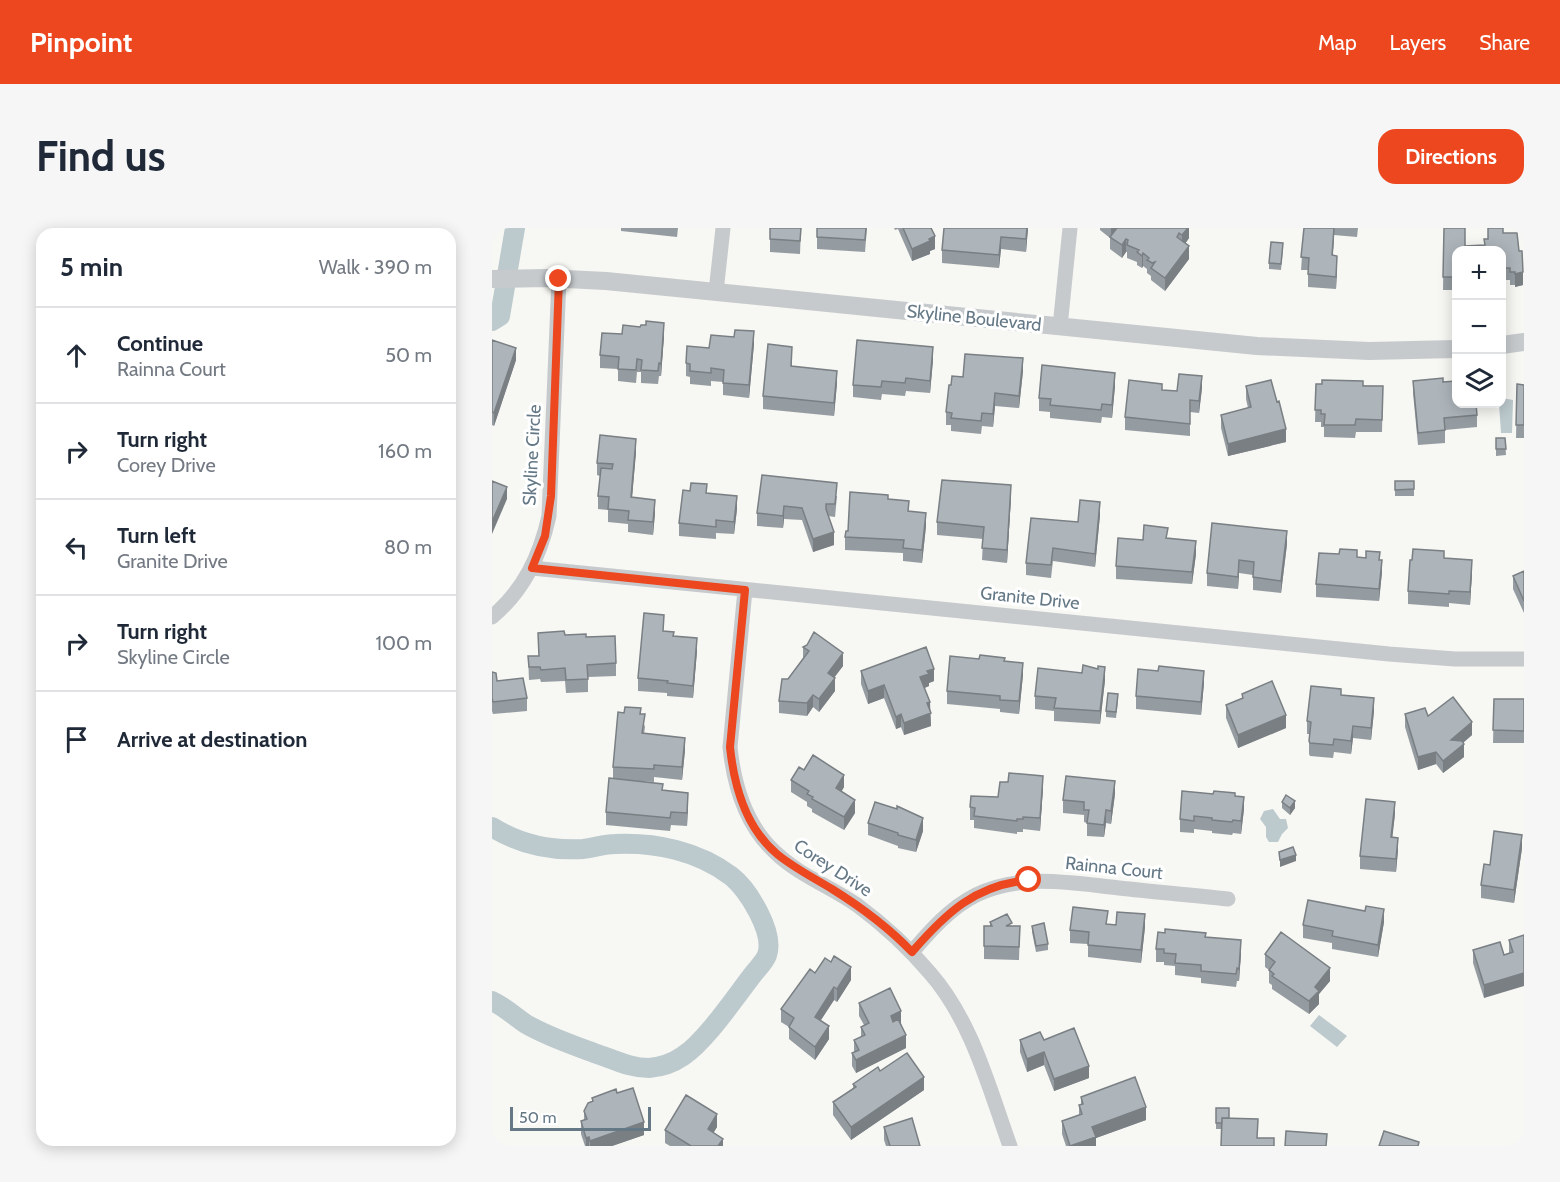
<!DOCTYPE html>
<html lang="en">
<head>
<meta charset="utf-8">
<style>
	:root { --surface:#fff; --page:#f6f6f7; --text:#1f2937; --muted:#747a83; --line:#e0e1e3; --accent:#ec471e }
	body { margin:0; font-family:Cabin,sans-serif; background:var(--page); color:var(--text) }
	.controls { position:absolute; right:18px; top:18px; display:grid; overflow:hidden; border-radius:12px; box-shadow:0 3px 15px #0003 }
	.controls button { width:54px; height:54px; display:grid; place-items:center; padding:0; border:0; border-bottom:2px solid var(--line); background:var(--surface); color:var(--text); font:30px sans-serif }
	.scale { position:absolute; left:18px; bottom:15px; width:141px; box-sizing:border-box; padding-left:6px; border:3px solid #647886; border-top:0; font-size:16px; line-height:21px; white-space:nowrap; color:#647886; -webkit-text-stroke:4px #fff; paint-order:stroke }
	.stop { position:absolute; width:18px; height:18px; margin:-14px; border:4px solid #ec471e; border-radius:50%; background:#fff }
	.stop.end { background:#ec471e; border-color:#fff; box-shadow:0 2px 6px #0008 }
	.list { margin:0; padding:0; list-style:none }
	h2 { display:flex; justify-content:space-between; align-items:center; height:78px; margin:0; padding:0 24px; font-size:26px }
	h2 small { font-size:20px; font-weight:400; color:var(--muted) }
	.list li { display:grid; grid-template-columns:39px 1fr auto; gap:18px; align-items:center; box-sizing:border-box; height:96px; padding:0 24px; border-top:2px solid var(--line) }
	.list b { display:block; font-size:22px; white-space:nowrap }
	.list p { margin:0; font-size:20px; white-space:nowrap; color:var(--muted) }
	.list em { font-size:20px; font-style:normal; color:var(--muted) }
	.icon { flex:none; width:33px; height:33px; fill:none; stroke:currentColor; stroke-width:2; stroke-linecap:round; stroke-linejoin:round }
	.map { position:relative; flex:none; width:1032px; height:918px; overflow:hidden; border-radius:18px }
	header { display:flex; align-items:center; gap:36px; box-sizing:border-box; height:84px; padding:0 30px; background:var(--accent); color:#fff }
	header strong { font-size:28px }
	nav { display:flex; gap:33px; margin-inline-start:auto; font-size:21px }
	.intro { display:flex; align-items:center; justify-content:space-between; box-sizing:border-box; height:144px; padding:0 36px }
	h1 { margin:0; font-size:42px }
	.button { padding:15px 27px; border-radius:18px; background:var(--accent); color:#fff; font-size:21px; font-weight:700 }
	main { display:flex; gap:36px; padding:0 36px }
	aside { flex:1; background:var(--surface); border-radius:18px; box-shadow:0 3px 15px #0003 }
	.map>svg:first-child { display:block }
</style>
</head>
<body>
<header>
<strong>Pinpoint</strong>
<nav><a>Map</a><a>Layers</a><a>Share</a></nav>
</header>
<div class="intro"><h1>Find us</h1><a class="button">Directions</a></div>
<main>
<aside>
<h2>5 min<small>Walk · 390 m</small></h2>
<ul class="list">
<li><svg class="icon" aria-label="ahead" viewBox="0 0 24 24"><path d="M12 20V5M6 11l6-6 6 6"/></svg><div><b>Continue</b><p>Rainna Court</p></div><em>50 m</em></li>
<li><svg class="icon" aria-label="right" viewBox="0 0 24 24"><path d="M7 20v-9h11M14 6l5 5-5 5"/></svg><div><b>Turn right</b><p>Corey Drive</p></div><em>160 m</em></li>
<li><svg class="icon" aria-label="left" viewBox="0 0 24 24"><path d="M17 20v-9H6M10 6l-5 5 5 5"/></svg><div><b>Turn left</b><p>Granite Drive</p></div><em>80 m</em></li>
<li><svg class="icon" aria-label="right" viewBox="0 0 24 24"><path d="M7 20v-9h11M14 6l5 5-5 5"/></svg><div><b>Turn right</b><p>Skyline Circle</p></div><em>100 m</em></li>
<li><svg class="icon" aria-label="arrive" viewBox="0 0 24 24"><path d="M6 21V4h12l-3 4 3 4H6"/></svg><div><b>Arrive at destination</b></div></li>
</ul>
</aside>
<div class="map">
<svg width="1032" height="918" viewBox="0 0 1032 918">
	<rect width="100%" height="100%" fill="#f7f7f3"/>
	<path fill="#bcc9cd" d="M1010 170 1021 172 1020 205H1009L1007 176H1010Z
		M781 581 788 591H794L796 600 790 606 786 614H777L774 609V599L768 591 772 583Z
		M827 787 855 808 845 819 818 798Z"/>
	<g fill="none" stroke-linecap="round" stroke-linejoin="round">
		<path stroke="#bcc9cd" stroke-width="20" d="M0 93 8 88 23 0
			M0 599C27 616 59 623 91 621 102 620 112 616 123 616 163 614 206 623 239 648 256 661 283 705 275 727 273 733 266 740 262 745 244 768 214 813 191 828 181 835 169 839 157 840 138 840 123 832 105 826 81 817 56 809 34 796 22 788 13 779 0 773"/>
		<path stroke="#c6cacd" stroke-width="15" d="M224 64 231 0
			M568 99 578 0
			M40 340 897 426 963 431H1032
			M253 362 238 519C242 558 254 598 284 625 307 647 339 659 365 677 392 697 416 719 438 745 480 793 497 860 518 918
			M0 389C32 362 48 328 57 288L67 51
			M420 724C438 703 458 680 484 667 530 645 579 655 627 660 664 664 700 667 736 671"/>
		<path stroke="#c6cacd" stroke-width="18" d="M0 51 54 50 114 53 765 118 877 123 964 121
			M1010 117 1032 114"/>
	</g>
	<path fill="#959ca1" d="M129 0H186L185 9 129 3Z
		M278 0H309L308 26 278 24Z
		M325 0H375L373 24 325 21Z
		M402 0H439L443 21 438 23V26L420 33 406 1 403 2Z
		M452 0H536L534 24 509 21 507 40 450 35V22Z
		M608 0H697V10L693 16 697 31 673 63 659 52V48L655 45V41L651 38 650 40 645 37V34L635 30V24H634L630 30 618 21V10L608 2Z
		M812 0H866L865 9 842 7 841 27 845 40 844 61 816 59V42H809Z
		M952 0 973 18 992 17 996 11 1011 5 1027 23 1031 57 1023 59V57H1018V52H1012V60L1010 61V22H964V62H951Z
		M791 21 789 42 777 41V35Z
		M130 106 172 108 169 148H167L166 156 149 155V144H145L144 155 126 153V141L108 140V127Z
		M0 112 24 132 2 198 0 197Z
		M262 116 257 170 231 167V154L219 153V158L198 156V149L194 148V135L217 120Z
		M300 131V138L345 155 342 188 271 181V168Z
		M441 132 438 165 414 163 413 168 390 166 389 172 361 169V157Z
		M531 143 527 180 503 178 501 199 490 198 489 206 459 203V197H454V184L459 157 471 149Z
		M921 153 951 154 985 187V199L953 202V215L926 217 921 165Z
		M824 156 891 158 890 204H864L863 210 832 209V199H829V194H823Z
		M1025 156 1032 157V210H1024Z
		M623 158 620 190 610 189 609 195 558 190V184L547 183V170Z
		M754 158 794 214 736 228 729 200V187L756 180 754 171Z
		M710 160 707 185 698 184V208L633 202V189L670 162 685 163Z
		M1004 210H1013L1014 227 1004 228Z
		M144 224 140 269 163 285 161 307 136 304V296L116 294V282L106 281V268L108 248 105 247V235Z
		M270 247 345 268 343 289 336 288 342 317 321 324 310 292 292 291 291 300 265 298V285Z
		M903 253H922V268H903Z
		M215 265 245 281 242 306 224 305V311L187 308V295Z
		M519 269 515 335 490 332 491 311 445 307V294Z
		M417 283 434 298 430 335 411 333V325L353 322V309L356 303Z
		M608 287 603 339 561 333 559 350 534 347V335L586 294Z
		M720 295 795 316 789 365 761 362V347L747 345 746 361 715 358V345Z
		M676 310 704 326 700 356 624 351V338L651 312Z
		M865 329 888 332 890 344 887 373 824 369V356Z
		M952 330 980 344 978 377 957 375V379L916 376V363Z
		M1032 343V385L1021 361V348Z
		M172 403 205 423 201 470 175 468V465L146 463V450Z
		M46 405 94 409 124 435V448L96 449V464L74 465 73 453 49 454 48 451 37 452 36 428H47Z
		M311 419 351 438 342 449 343 463 327 484 321 479 315 488 287 485V473L296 451 311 430Z
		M513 433 531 447 527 486 508 484V481L455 476V463Z
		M369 443 442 453 437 455V458L432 460 438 482 439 498 412 507 409 499 404 501 392 470 376 476 369 456Z
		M0 444 5 453 35 470V483L1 486 0 483Z
		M613 452 608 496 562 493V483L543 481V468Z
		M712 455 709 487 644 481V468Z
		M750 466 794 500 746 520 734 490V477L750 471Z
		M849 467 882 483 879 512 861 510 859 526 842 524 841 530 818 528 817 526V506H815V493Z
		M1002 471H1032V515H1001Z
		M626 473 624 490 614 489V483Z
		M149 486 153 499 152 506 193 522 190 552 162 549V554L131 552 171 562 196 577 195 598 179 597 178 603 114 597V584L121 551V539Z
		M913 486 936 488 980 507 971 515 972 529 951 545 944 536 926 542 913 499Z
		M312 542 352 559 349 564 363 585 352 602 320 584V581L315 578V574L299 564V552Z
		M551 560 548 603 531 601V604H525V606L482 600V592H478V579L506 569Z
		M623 566 619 596 614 595 612 609 595 608V595L592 594V587L571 585V572Z
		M743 568 752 581 749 606 741 605 740 607 720 605V603L702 601V605L688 604V591Z
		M790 574 803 580 798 587 790 580Z
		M903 586 900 609 906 622 904 644 868 641V628Z
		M376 595 431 603 424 624 406 620V618L376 607Z
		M1030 620 1022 675 989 670V657L998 637Z
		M498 694 520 698H528L527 732 492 731V698H498Z
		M892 694 886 729 840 721V715L811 710V697Z
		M616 696 653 699 649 735 596 729V716L578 715V702Z
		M540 698 556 716V722L544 724 540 704Z
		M1032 707 992 770 981 735V722L1012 727 1017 725V712Z
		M714 709 749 725 747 753H745L744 759 709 755V750L683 747V738L672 737V734H664V721Z
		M773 726 838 753 827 766V776L817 786 780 761V757L777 755V742L773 739Z
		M359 752 345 774 342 772 329 792 337 811 323 832 297 811V799L289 794V781Z
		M367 775 409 795 414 820 364 845 360 838V825L362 824V812L369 809V799L372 797 367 788Z
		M528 812H552L597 850 562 863 552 837 535 844 528 824Z
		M388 843 432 862 359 912 341 887V874L361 860V856Z
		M125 865 152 907 120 918H93L89 906V893L92 892V883L100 874V870Z
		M589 869 654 892 604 910V918H574L570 906V893L587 887V877H589Z
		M724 880 737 890 766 910 782 918 730 901H724Z
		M225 899 221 905 231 918H178L173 915V902Z
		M392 899 428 918H394L392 912Z"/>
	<path fill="#797f83" d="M535 0H536L534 24V11Z
		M619 0H627L619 11Z
		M696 0H697V10L690 20V7Z
		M842 0V7L840 40V27Z
		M443 8V21L438 23V26L420 33V21Z
		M509 9V21L507 40V27Z
		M634 11V24L630 30V17Z
		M697 18V31L673 63V50Z
		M651 25V38L650 40V28Z
		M845 28V40L844 61V49Z
		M1031 44V57L1023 59V46Z
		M172 95V108L169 148V136Z
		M262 103V116L257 170V157Z
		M441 119V132L438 165V153Z
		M24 120V132L2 198V185Z
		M531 130V143L527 180V168Z
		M345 143V155L342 188V175Z
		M623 145V158L620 190V177Z
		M710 148V160L707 185V173Z
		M503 165V178L501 199V186Z
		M794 201V214L736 228V216Z
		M144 211V224L139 282V269Z
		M519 257V269L515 335V322Z
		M15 259V271L0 306V294Z
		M245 268V281L242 306V294Z
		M163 272V285L161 307V294Z
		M608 274V287L603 339V326Z
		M292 278V291L291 300V288Z
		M434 285V298L430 335V322Z
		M795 303V316L789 365V353Z
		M342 304V317L321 324V311Z
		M704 313V326L700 356V344Z
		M747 332V345L746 361V349Z
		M890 332V344L887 373V361Z
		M980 332V344L978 377V364Z
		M205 410V423L201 470V458Z
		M351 425V438L336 458V445Z
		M531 435V447L527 486V473Z
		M613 439V452L608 496V483Z
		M442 441V453L437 455V458L428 462V449L435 443Z
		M712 443V455L709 487V474Z
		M343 450V463L327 484V471Z
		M392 457V470L376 476V463Z
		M321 467V479L315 488V475Z
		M882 470V483L879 512V500Z
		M438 474 439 498 412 507V495L435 475Z
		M409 486V499L404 501V489Z
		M794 487V500L746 520V507Z
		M980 494V507L959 525V512Z
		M861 498V510L859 526V513Z
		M193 510V522L190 552V539Z
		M972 516V529L951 545V533Z
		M944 524V536L926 542V529Z
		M352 547V559L344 573V560Z
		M551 548V560L548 603V590Z
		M623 553V566L619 596V583Z
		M196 565V577L195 598V585Z
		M752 569V581L749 606V593Z
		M363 572V585L352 602V589Z
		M803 573V580L798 587V580Z
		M903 574V586L899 622V609Z
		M614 582V595L612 609V597Z
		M431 590V603L424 624V612Z
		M1030 607V620L1022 675V662Z
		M906 610V622L904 644V631Z
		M804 627V633L788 639V632Z
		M892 681V694L886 729V717Z
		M653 686V699L649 735V722Z
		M749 712V725L747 753V741Z
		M359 739V752L345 774V761Z
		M838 740V753L827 766V776L817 786V773L823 759Z
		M1032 745V758L992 770V757Z
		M342 759V772L323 801V789Z
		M409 783V795L399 800V788Z
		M337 798V811L323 832V819Z
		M414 807V820L364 845V832Z
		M552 824V837L535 844V831Z
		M597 838V850L562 863V851Z
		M432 849V862L359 912V899Z
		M654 879V892L604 910V918H579L600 899Z
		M225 886V899L216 914V901Z
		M152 894V907L120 918H98V913Z
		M97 909V918H94V910Z
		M231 911V918H226Z"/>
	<path fill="#adb5bb" stroke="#797f83" stroke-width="1.5" d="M278 0H309L308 13 278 11Z
		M325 0H374L373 12 325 9Z
		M411 0H439L443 8 437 11 438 13 420 21Z
		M452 0H535L534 11 509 9 507 27 450 22Z
		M625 0H696L690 7 687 5 685 9 697 18 673 50 659 40 663 34 660 35 655 32 657 30 651 25 650 28 645 24 647 22 635 17 636 12 634 11 630 17 618 9Z
		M812 0H842L840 27 845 28 844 49 816 46 817 30 809 29Z
		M952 0H973V18L993 17 992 11H996V0H1011V5H1025L1027 23H1030L1031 44 1023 46V44H1018V40H1012V48H1010V22H964V49H951Z
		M779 14 791 15 789 36 777 35Z
		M154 93 172 95 169 136 167 135 166 143 149 142 150 132 145 131 144 142 126 141 127 129 108 127 110 105 130 106 131 97 148 99 149 97H154Z
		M243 102 262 103 257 157 231 155 232 142 219 140V145L198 143V136L194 135 195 118 217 120 219 107 242 109Z
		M0 112 24 120 2 185 0 184Z
		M365 112 441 119 438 153 414 150 413 155 390 153 389 159 361 157Z
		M276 116 300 119 299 138 345 143 342 175 271 168Z
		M473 126 531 130 527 168 503 165 501 186 490 185 489 193 459 190 460 185 454 184 457 157H459L460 148 471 149Z
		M550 137 623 145 620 177 610 176 609 182 558 177 559 171 547 170Z
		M687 146 710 148 707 173 698 172V196L633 189 637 152 670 156V162L685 163Z
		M951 150V154L964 153V176H984L985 187 952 190 953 202 926 205 921 153Z
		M779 152 785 174 787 173 794 201 736 216 729 187 759 179 754 158Z
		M830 152 871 153V158H891L890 192 864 191 863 197H832L833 186H829V182H823L824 156H830Z
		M1025 156 1032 157V197H1024Z
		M108 207 144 211 139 269 163 272 161 294 136 292 137 283 116 281 117 269 106 268 109 240 120 241 121 236 105 235Z
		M1004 210H1013L1014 221H1004Z
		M270 247 345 255 343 276H334V281L342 304 321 311 310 280 292 278 291 288 265 285Z
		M450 252 519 257 515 322 490 320 492 299 445 294Z
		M0 253 15 259 0 294Z
		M903 253H922V261L903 262Z
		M199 255 215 256 214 265 245 268 242 294 224 292V299L187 295 191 262 198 263Z
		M358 264 396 267V271L417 273 416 283 434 285 430 322 411 320 412 312 353 309 354 303H356Z
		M588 272 608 274 603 326 561 320 559 337 534 335 539 290 586 294Z
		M720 295 795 303 789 353 761 349 762 334 747 332 746 349 715 345Z
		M652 297 676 300 674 310 704 313 700 344 624 338 626 310 651 312Z
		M848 321 865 322V329L874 330V323L888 324 887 332H890L887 361 824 356 827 325 847 326Z
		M921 321 952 323V330L980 332 978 364 957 363V366L916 363 918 332H920Z
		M1032 343V373L1021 348Z
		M152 385 172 387 171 403 182 404 181 408 205 410 201 458 175 455 176 453 146 450Z
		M72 403 73 407 94 406V409L123 408 124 435 95 437 96 451 74 452 73 440 49 442 48 439H37L36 428H47L46 405Z
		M322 404 351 425 336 445 343 450 327 471 321 467 315 475 287 473 290 451H296L317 423 311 419 315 417Z
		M434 419 442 441 435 443 437 446 428 449 438 474 435 475 439 485 412 495 409 486 404 489 392 457 376 463 369 443Z
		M488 427 513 430 512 433 531 435 527 473 508 472V468L455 463 458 428 487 431Z
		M591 437 606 441V438L613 439 608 483 562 480 564 470 543 468 546 440 590 445Z
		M667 438 712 443 709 474 644 468 646 441 666 443Z
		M0 444 4 445 5 453 31 450 35 470 1 474 0 470Z
		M780 453 794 487 746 507 734 477 751 470 750 466Z
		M819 458 849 461V467L882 470 879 500 861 498 859 513 842 511 841 517 818 515 817 513 819 494 815 493Z
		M616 465 626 466 624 484 614 483Z
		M961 469 980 494 959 512 970 513 972 516 951 533 944 524 926 529 913 486 933 480 936 488Z
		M1002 471H1032V503L1001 502Z
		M133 479 149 480 148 486H153L150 505 193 510 190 539 162 537V541L121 539 126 484 132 485Z
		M321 527 352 547 344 560 363 572 352 589 320 571 321 569 315 566 317 563 299 552 307 539 312 542Z
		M517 545 551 548 548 590 531 589V591H525V593L482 588 483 580 478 579 479 568 506 569 508 554H516Z
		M574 548 623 553 619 583 614 582 612 597 595 595 597 582H592V574L571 572Z
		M117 550 171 556 170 562 196 565 195 585 179 584 178 590 114 584Z
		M690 563 721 566 722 563 743 565V568L752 569 749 593 741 592 740 594 720 592V590L702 588V593L688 591Z
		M794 567 803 573 798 580 790 574Z
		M874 571 903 574 899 609 906 610 904 631 868 628Z
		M383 574 405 581V578L431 590 424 612 406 607V605L376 595Z
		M1002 603 1030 607 1022 662 989 657 992 636 998 637Z
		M801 619 804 627 788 632 787 624Z
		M816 672 873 683 874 678 892 681 886 717 840 708 841 703 811 697Z
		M581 679 616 683 614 696 624 697 625 684 653 686 649 722 596 717 597 704 578 702Z
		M515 686 520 695 514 698H528L527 719 492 718V698H500L498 694Z
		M552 695 556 716 544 718 540 698Z
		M673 701 714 705 713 709 749 712 747 741 745 740 744 746 709 743V737L683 735 684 726 672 725V721H664L666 704 673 705Z
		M789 704 838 740 823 759 827 763 817 773 780 748 782 746 777 742 783 734 773 726Z
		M1032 707V745L992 757 981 722 1008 714 1012 727 1021 724 1017 712Z
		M342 728 359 739 345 761 342 759 323 789 337 798 323 819 297 799 302 790 289 781 318 741 323 745 333 730 339 734Z
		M398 760 409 783 399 788 401 794 406 791 414 807 364 832 360 825 367 822 362 812 373 807 369 799 377 795 367 775Z
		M582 800 597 838 562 851 552 824 535 831 528 812 548 804 552 812Z
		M415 825 432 849 359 899 341 874 364 859 361 856 386 839 388 843Z
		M643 849 654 879 600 899 604 909 578 918 570 893 590 886 587 877 591 876 589 869Z
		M141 860 152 894 98 913 97 909 94 910 89 893 95 891 92 883 96 875 101 873 100 870 124 861 125 865Z
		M194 867 225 886 216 901 231 911 226 918H199L173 902Z
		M724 880H737V890H730V895H724Z
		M420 890 428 918H398L392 899Z
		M730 890 766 891 765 910H782V918H729Z
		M794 903 835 906 834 918H793Z
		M892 903 927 914 926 918H887Z"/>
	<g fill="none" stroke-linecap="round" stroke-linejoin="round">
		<path stroke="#ec471e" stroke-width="8" d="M67 51 59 268 53 308 40 340 253 362 238 519C242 558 254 600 285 626 302 640 322 650 340 661 369 679 396 699 420 724 454 685 483 657 537 652"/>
	</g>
	<g text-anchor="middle" stroke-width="6" stroke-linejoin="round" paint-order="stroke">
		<g font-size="18" fill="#647886" stroke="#fff">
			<text transform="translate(482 90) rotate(6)" y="6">Skyline Boulevard</text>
			<text transform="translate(40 227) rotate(-87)" y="6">Skyline Circle</text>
			<text transform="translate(538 370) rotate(6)" y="6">Granite Drive</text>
			<text transform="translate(341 640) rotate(33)" y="6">Corey Drive</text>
			<text transform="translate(622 640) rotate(6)" y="6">Rainna Court</text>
		</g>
	</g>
</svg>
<div class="controls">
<button>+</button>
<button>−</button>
<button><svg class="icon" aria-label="layers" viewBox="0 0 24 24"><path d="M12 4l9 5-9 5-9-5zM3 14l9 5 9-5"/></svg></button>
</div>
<div class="scale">50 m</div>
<div class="stop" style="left:537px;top:652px"></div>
<div class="stop end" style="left:67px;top:51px"></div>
</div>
</main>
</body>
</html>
